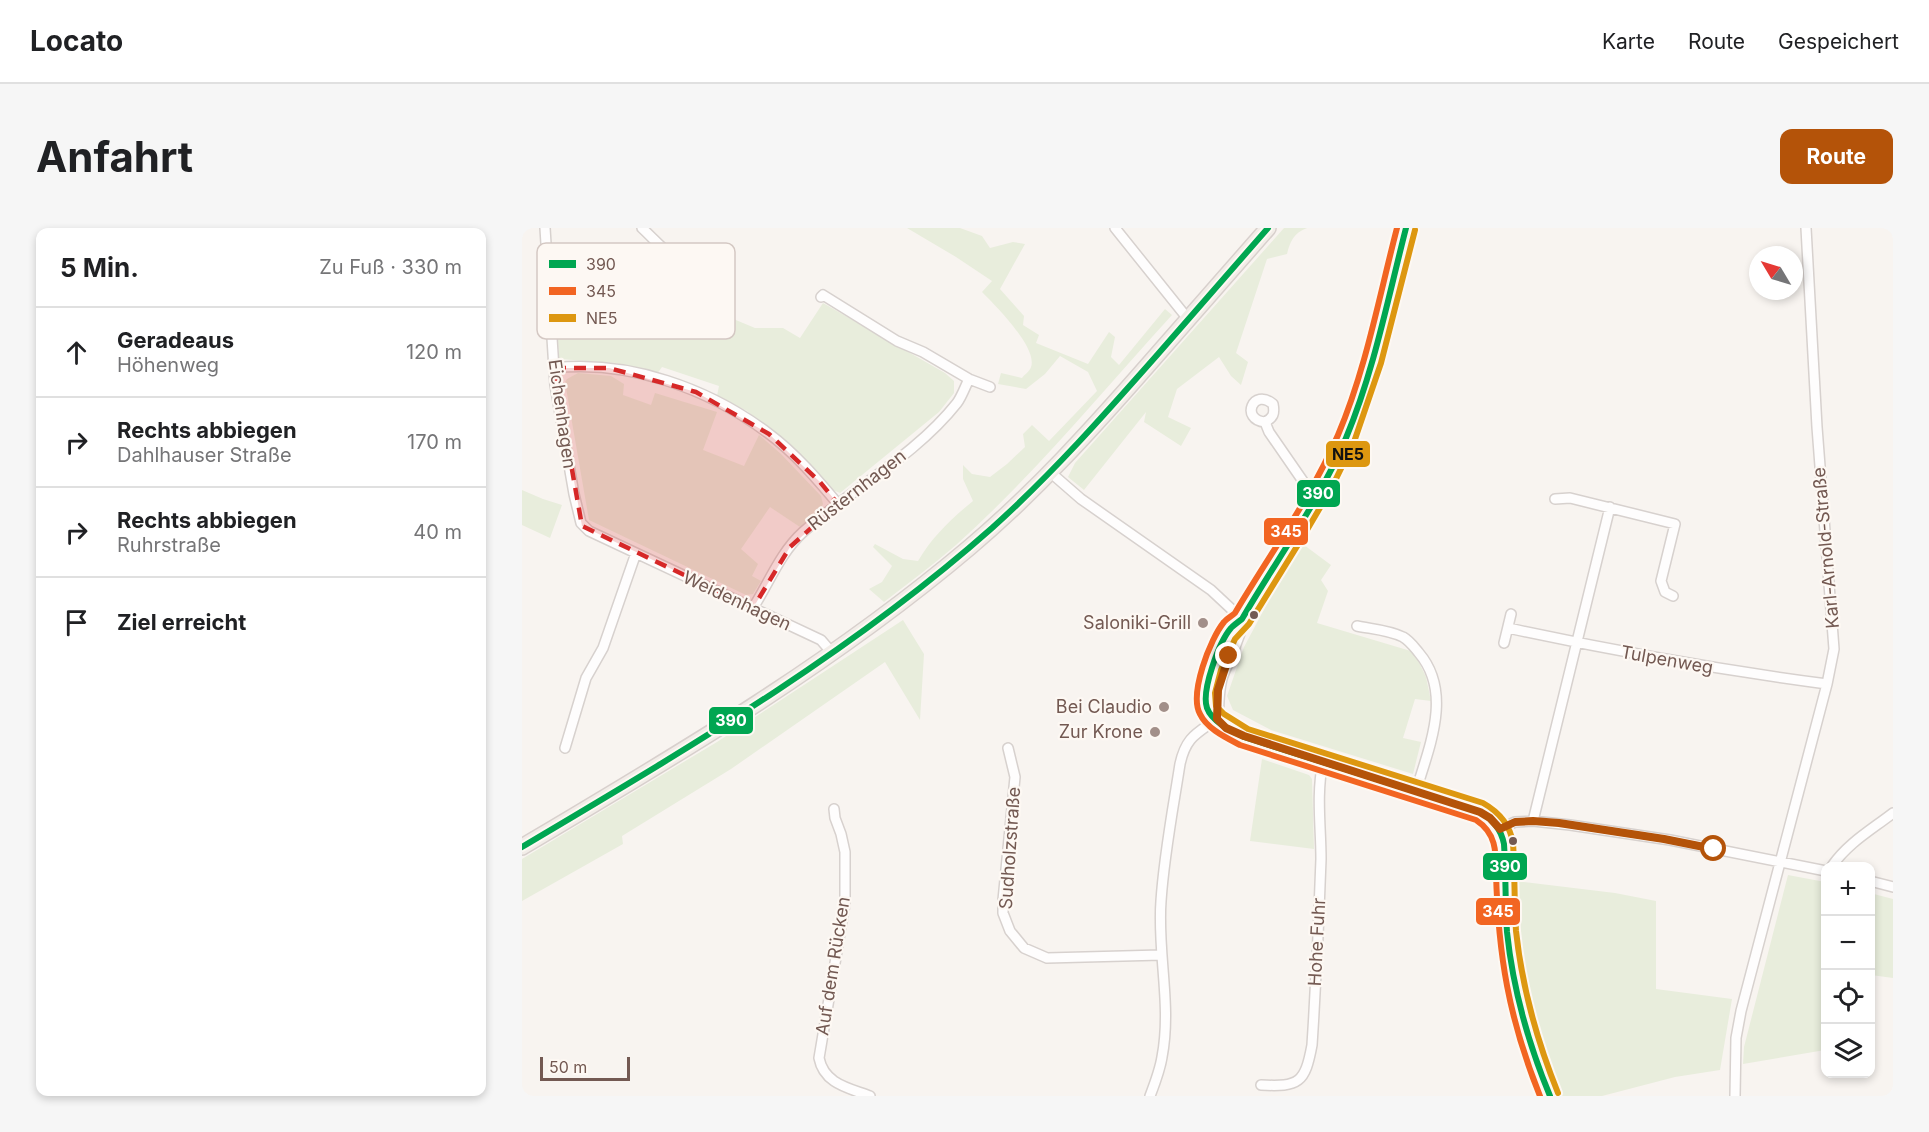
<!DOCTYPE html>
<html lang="de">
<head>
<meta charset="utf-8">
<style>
	:root { --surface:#fff; --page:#f6f6f6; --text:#202124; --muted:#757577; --line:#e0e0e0; --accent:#b45309 }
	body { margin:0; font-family:Inter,sans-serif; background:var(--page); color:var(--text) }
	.controls { position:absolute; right:18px; bottom:18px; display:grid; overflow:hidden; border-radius:12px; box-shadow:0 3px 9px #0003 }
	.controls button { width:54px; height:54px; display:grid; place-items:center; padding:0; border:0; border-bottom:2px solid var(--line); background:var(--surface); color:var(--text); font:30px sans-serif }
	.compass { position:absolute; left:1227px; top:18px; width:54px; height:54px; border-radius:50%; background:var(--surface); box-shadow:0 3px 9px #0003; rotate:308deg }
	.scale { position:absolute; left:18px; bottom:15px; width:90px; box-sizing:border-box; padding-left:6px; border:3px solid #735952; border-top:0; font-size:16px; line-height:21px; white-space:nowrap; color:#735952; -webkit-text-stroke:4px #fdf8f3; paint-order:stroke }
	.stop { position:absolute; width:18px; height:18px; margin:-14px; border:4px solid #b45309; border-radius:50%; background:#fff }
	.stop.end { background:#b45309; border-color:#fff; box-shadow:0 2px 6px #0008 }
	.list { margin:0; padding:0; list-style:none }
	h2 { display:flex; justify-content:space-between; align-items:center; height:78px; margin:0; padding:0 24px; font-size:26px }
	h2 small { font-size:20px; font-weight:400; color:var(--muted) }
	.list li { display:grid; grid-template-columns:39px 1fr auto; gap:18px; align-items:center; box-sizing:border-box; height:90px; padding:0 24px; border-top:2px solid var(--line) }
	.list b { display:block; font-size:22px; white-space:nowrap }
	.list p { margin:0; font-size:20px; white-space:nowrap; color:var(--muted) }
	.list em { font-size:20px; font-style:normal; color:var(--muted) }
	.icon { flex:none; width:33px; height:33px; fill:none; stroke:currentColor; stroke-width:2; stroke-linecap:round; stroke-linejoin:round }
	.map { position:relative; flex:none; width:1371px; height:868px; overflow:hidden; border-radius:12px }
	header { display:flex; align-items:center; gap:36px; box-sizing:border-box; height:84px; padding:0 30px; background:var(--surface); border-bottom:2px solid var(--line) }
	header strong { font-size:28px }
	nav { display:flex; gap:33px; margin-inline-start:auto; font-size:21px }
	.intro { display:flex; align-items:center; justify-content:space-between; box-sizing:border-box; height:144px; padding:0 36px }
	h1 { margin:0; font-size:42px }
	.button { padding:15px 27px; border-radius:12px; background:var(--accent); color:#fff; font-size:21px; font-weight:700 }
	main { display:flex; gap:36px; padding:0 36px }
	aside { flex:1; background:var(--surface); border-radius:12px; box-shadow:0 3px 9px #0003 }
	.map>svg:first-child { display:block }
</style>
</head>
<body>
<header>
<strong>Locato</strong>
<nav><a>Karte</a><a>Route</a><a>Gespeichert</a></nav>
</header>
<div class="intro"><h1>Anfahrt</h1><a class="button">Route</a></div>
<main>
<aside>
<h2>5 Min.<small>Zu Fuß · 330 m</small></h2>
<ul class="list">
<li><svg class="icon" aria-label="ahead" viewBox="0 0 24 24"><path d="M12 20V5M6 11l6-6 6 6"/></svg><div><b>Geradeaus</b><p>Höhenweg</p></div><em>120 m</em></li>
<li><svg class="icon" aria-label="right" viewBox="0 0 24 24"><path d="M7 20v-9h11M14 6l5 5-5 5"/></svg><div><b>Rechts abbiegen</b><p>Dahlhauser Straße</p></div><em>170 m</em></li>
<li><svg class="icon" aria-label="right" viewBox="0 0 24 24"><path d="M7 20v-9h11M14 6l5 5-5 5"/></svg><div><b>Rechts abbiegen</b><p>Ruhrstraße</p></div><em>40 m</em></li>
<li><svg class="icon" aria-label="arrive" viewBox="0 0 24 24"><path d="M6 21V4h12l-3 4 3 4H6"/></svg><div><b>Ziel erreicht</b></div></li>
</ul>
</aside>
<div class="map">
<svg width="1371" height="868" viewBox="0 0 1371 868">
	<rect width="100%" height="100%" fill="#f8f4f0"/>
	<path fill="#e8eddc" d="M385 0H438L460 8 468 20 491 14 503 16 478 61 502 88 501 97 517 107 514 115 566 136 587 104 593 109 589 129 597 137 643 81 650 87C579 165 512 247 434 317 411 337 386 355 362 374L347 361 360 354 370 338 351 319 353 316 381 331 396 333C410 309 430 290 451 273L441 251V237L450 246 468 249 485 236 503 219 501 206 510 197 527 213 575 163 566 144 538 128 523 146 504 161 476 156 479 145 500 150C502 147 508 143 509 139 516 120 473 77 460 64L470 53 434 29Z
		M762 0H785C772 5 768 13 765 26L745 31 714 125 726 134 719 157 709 148 697 129 655 161 646 189 669 200 659 218 622 194 624 184 562 262 546 249 553 235Z
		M174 55 204 68 209 90 233 100H261L278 110 301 75 423 145 432 153V165L417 184 318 265 311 262 272 221 225 183 195 168 197 158 140 139 135 146 94 135 37 131 34 75 69 72 147 70Z
		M56 145 89 148 102 156 101 167 129 177 133 165 195 184 181 222 222 238 237 207 259 226 299 268 301 276 297 283 278 299 248 279 219 321 236 336 230 348 239 353 231 366 224 367 67 292 43 154 45 151Z
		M0 262 21 271 40 277 28 310 0 297Z
		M778 314 809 337 799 352 806 363 795 395 892 424 904 449 909 473 893 471 881 510 899 514 891 546 749 502 711 482 705 468 722 419Z
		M381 392 402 426 398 492 363 434 209 541 100 608 101 616 0 673V631L195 514Z
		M740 531 787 547 790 551 792 621 728 613Z
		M1266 647 1303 654V822L1221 836 1222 819Z
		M994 653 1093 665 1134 673V761L1210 771 1198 842 1153 849 1080 868H1039L1015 807 1002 745Z
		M1348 665 1371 671V750L1349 747Z"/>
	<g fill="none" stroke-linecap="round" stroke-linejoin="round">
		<g stroke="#d7d1ce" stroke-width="12">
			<path id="minor" d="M23 0 33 157 52 266 59 295 67 303 299 412 311 426
				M120 0C140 19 157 39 184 49
				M593 0 666 91
				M299 69 301 67 375 113 401 124 447 151 468 159
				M32 140C107 132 186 160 246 205 273 225 295 251 316 276
				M743 194C718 192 731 159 751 176 753 186 751 190 743 194L747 204 785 259 795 265
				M528 244 559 271 689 362 720 391
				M1033 271 1048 270 1153 296 1139 353 1143 364 1151 368
				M231 380C247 355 258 325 281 304 331 260 393 228 435 175 440 168 443 159 447 151
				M835 398C850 401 867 402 881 409 888 413 892 419 897 425 931 465 907 519 894 563
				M986 400C1092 423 1198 442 1305 456
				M982 415 989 386
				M43 520 64 450 81 420 114 325
				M486 520 493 549 481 672V685L488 703 502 720 525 730 639 727
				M312 581 313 590 319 606 323 624V676L297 830C302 856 327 860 348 868
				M1011 593 1088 279
				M978 601 993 594 1011 593 1048 597 1148 612 1304 643
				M1310 638C1326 615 1349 602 1371 585
				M1348 653 1371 659
				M739 857C777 859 783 855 790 817 794 755 797 693 799 631 799 599 794 566 801 534
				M628 868C633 855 638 842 640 829 650 777 635 724 639 673 642 627 651 581 658 536 664 509 674 506 695 491
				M1213 868 1214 810 1219 783 1305 456 1312 421 1295 199 1284 0"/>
		</g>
		<g stroke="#d7d1ce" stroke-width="15">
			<path id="tertiary" d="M884 0C866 70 852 143 824 210 797 273 754 332 720 391 716 394 712 397 709 400 699 413 678 465 685 481 690 492 711 503 722 509L958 584C971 591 980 601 982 616 985 649 982 684 987 717 993 770 1007 819 1028 868
				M695 491C695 477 695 463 699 449 706 429 717 412 720 391"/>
		</g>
		<g stroke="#d8d0cd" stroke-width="18">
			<path id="primary" d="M0 619C155 527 310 436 448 319 513 264 570 201 626 137 666 91 706 46 746 0"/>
		</g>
		<use href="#minor" stroke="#fefdfd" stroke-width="9"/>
		<use href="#tertiary" stroke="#fefdfd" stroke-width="12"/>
		<use href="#primary" stroke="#f2ede8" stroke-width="15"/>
		<g stroke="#fdf8f3" stroke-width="10">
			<path id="bus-1" d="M884 0C866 70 852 143 824 210 797 274 755 331 720 391 716 394 712 397 709 400 697 414 679 463 685 480 690 494 710 503 722 509L958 584C971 592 979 601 982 616 984 645 983 674 985 704 991 761 1006 815 1028 868
				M0 619C163 522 328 426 470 300 530 246 583 186 636 126 673 84 709 42 746 0"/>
		</g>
		<g stroke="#fdf8f3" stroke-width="10">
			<path id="bus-2" d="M875 0C857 69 844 141 816 207 789 270 748 326 713 385 710 388 705 390 702 394 688 411 667 466 678 486 685 501 705 510 718 517L954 592C974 605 974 623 974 644 976 727 987 791 1018 868"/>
		</g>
		<g stroke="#fdf8f3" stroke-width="10">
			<path id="bus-3" d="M893 2 859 135 832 214 809 261 782 307 727 396 713 411 699 442 693 465 694 478 702 486 726 501 961 575C977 584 988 597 991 615 993 645 992 674 994 703 1000 759 1015 813 1036 865"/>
		</g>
		<use href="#bus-1" stroke="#00a651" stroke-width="6"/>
		<use href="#bus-2" stroke="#f26522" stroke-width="6"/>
		<use href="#bus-3" stroke="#dd9710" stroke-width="6"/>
	</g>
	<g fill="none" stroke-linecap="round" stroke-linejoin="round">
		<path stroke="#b45309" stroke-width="8" d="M707 428 696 462 695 491 704 500 722 508 958 584 968 590 978 601 993 594 1011 593 1037 595 1142 611 1192 621"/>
	</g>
	<path fill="#d62828" fill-opacity="0.2" stroke="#d62828" stroke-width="4.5" stroke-dasharray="12 8" stroke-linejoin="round" d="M32 140H87L174 164 247 206 298 254 316 276 268 319 231 380 60 298Z"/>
	<g fill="#735952" stroke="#fdf8f3" stroke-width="2">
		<circle cx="732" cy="387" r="5"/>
		<circle cx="991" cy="613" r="5"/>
	</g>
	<g fill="#a28f89" stroke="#fdf8f3" stroke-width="2">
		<circle cx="681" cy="395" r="6"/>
		<circle cx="642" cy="479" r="6"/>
		<circle cx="633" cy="504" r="6"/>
	</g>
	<g text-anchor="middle" stroke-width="4.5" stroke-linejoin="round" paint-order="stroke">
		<g font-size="18" fill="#735952" stroke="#fdf8f3">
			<text transform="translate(40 186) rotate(82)" y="6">Eichenhagen</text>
			<text transform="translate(335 262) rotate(-38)" y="6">Rüsternhagen</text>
			<text transform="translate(1304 320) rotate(-95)" y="6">Karl-Arnold-Straße</text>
			<text transform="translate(215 373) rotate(25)" y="6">Weidenhagen</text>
			<text transform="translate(1145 432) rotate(10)" y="6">Tulpenweg</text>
			<text transform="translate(488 620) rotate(-86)" y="6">Sudholzstraße</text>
			<text transform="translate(795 714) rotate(-87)" y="6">Hohe Fuhr</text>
			<text transform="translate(311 738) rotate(-81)" y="6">Auf dem Rücken</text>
		</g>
		<g font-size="18" fill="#735952" stroke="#fdf8f3" text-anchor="end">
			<text x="669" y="401">Saloniki-Grill</text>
			<text x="630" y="485">Bei Claudio</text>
			<text x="621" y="510">Zur Krone</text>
		</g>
	</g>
	<rect x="15" y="15" width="198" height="96" rx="9" fill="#fdf8f3" stroke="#d4c8c3" stroke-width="1.5"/>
	<rect x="27" y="32" width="27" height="8" fill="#00a651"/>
	<rect x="27" y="59" width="27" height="8" fill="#f26522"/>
	<rect x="27" y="86" width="27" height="8" fill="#dd9710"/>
	<g font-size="16" fill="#735952">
		<text x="64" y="42">390</text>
		<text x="64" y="69">345</text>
		<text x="64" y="96">NE5</text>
	</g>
	<g stroke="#fdf8f3" stroke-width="2">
		<rect x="803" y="212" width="46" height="28" rx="6" fill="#dd9710"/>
		<rect x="774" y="251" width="45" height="29" rx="6" fill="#00a651"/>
		<rect x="741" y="289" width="46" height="29" rx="6" fill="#f26522"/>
		<rect x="186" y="478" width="46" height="29" rx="6" fill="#00a651"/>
		<rect x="960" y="624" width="46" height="29" rx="6" fill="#00a651"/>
		<rect x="953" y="669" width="46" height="29" rx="6" fill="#f26522"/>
	</g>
	<g font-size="16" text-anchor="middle" font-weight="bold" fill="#fff">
		<text x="796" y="271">390</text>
		<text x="764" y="309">345</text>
		<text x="209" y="498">390</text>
		<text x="983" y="644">390</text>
		<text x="976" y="689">345</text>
	</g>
	<g font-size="16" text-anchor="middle" font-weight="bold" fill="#111">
		<text x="826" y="232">NE5</text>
	</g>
</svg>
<div class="controls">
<button>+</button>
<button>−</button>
<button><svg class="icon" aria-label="locate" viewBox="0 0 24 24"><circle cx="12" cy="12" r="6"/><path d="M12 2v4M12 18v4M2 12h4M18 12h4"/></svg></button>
<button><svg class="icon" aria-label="layers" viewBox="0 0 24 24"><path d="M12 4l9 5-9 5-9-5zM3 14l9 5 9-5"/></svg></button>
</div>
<svg class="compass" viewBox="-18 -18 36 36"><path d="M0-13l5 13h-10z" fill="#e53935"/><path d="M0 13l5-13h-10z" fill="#757577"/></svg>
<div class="scale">50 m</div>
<div class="stop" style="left:1192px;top:621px"></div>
<div class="stop end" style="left:707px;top:428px"></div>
</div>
</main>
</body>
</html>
